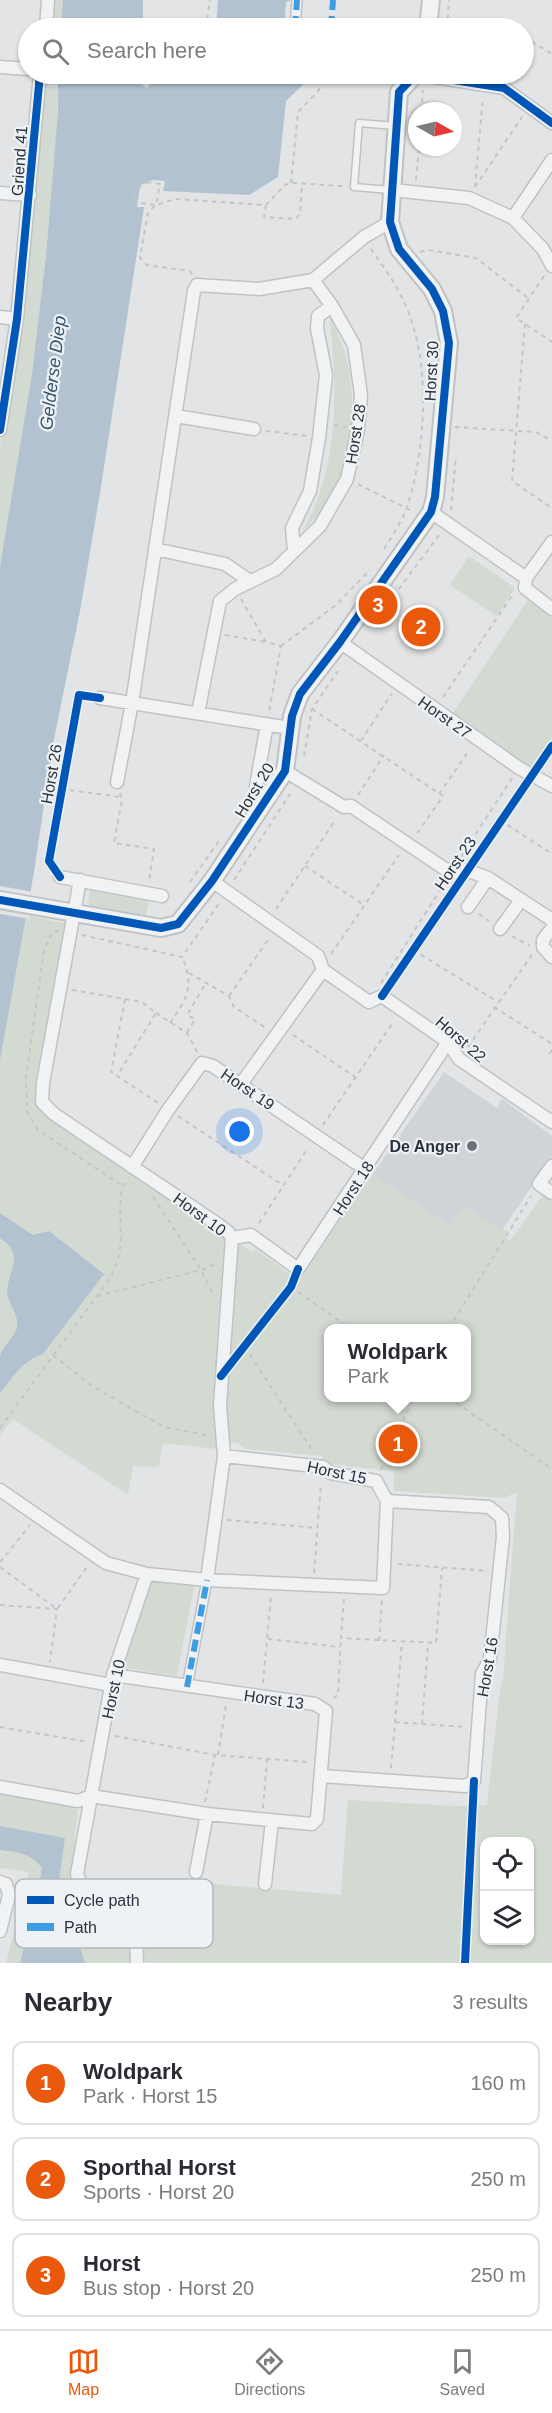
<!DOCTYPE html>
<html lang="en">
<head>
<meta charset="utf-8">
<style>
	:root { --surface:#fff; --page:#f7f7f7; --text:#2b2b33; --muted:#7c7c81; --line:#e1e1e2; --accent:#ea580c }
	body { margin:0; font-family:Arial,sans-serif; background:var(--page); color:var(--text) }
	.controls { position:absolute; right:18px; bottom:18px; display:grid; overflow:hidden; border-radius:12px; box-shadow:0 2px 4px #0004 }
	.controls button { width:54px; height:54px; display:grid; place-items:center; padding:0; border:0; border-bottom:2px solid var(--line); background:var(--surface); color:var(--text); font:30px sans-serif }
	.compass { position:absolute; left:408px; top:102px; width:54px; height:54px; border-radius:50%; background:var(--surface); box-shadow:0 2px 4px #0004; rotate:98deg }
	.you { position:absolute; left:240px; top:1132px; width:21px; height:21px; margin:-15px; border:4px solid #fff; border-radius:50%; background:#1a73e8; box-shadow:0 0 0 9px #1a73e833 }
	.badge { display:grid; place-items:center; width:39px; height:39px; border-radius:50%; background:var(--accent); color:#fff; font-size:20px; font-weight:700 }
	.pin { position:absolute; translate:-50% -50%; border:3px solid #fff; box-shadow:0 2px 6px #0006 }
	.popup { position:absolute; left:324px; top:1324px; width:147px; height:78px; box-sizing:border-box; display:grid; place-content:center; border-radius:12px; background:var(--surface); filter:drop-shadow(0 2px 4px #0005); font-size:20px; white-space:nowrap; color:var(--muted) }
	.popup b { font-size:22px; color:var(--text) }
	.popup::after { content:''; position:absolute; left:50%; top:100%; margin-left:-12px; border:12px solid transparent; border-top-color:var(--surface) }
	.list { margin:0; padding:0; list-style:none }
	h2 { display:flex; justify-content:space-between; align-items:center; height:78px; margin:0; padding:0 24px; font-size:26px }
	h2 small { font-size:20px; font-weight:400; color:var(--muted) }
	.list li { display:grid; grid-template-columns:39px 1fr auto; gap:18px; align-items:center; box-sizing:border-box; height:84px; margin:0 12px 12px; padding:0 12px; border:2px solid var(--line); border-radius:12px }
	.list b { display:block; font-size:22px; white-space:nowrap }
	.list p { margin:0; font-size:20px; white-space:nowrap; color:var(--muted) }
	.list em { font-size:20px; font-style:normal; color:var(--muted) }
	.icon { flex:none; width:33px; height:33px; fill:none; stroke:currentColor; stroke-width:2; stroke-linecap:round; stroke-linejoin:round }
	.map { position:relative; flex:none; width:552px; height:1963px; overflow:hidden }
	.search { position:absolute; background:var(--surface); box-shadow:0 2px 4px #0004; left:18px; right:18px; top:18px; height:66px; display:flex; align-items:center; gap:15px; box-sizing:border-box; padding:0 21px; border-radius:33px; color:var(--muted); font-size:22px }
	.sheet { height:366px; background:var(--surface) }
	nav { display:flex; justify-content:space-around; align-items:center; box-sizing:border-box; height:84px; border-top:2px solid var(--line); background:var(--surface); font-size:16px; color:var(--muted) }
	nav a { display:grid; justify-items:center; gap:3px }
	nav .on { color:var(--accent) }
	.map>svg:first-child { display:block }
</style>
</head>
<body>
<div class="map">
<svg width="552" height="1963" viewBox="0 0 552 1963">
	<rect width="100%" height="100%" fill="#e2e4e6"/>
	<path fill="#d0d4d9" d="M444 1072 497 1108 502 1099 552 1136V1157L502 1230 464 1207 450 1227 373 1174Z"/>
	<path fill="#d3dad2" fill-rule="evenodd" d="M50 0H63L61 28H48Z
		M42 86 58 87C58 131 53 175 49 219 39 336 22 452 0 567V449Z
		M329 314C335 329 344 345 347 361 358 409 352 472 321 512 315 519 308 525 302 532 340 466 338 387 329 314Z
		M469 556 515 588 497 616 450 585Z
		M530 597 552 614V737L532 766 520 761 452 715Z
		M90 887 150 898 146 915 88 909Z
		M0 910 69 924 39 1103 228 1236 252 1252 256 1250 297 1279 373 1174 450 1226 464 1207 502 1230 508 1231 504 1236 510 1241 548 1188 552 1191V1963H24L45 1872 42 1871 35 1906 20 1963H6L29 1872 0 1868V1793L70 1805 78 1811 70 1878 74 1883 153 1889 155 1879 341 1895 348 1800 456 1806 487 1805 500 1690 503 1678 517 1492 505 1498 394 1491V1471L323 1463 322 1456 246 1449 238 1443 219 1441 217 1449 163 1443 159 1465 155 1467 133 1466 128 1495 13 1419 0 1435ZM329 1328H467V1398H329ZM484 1842H530V1940H484Z
		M151 1579 194 1586 177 1676 119 1667Z"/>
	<path fill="#b2c2d0" d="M63 0H143V28H61Z
		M218 0H291L286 2 284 28H216Z
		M58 74H148L141 84 147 88 157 74H307L306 82 286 101 278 177 249 195 163 191 165 181C155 180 149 179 140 186L137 207H144L100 493 80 611 53 744 34 872 0 1060V567L32 374 46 255 58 112Z
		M0 1213 33 1235 49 1231 104 1274 43 1354C23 1360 13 1377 0 1393 0 1382 0 1366 0 1356 3 1345 14 1338 17 1328 19 1316 11 1308 8 1297 3 1274 29 1257 0 1238Z
		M0 1826 65 1838 56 1901 64 1927H74L85 1963H20L35 1906 42 1868C31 1853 17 1852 0 1850Z"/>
	<path fill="#e2e4e6" d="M0 886 34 892 29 919 0 914Z"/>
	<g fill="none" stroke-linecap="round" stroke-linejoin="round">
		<g stroke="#c0c2c4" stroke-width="9">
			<path id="service" d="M391 190 354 187 359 123 396 126"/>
		</g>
		<g stroke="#c0c2c4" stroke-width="12">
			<path id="pedestrian" d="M295 28 297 0
				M187 1687 207 1580"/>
		</g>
		<g stroke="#c0c2c4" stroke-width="15">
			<path id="minor" d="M46 28 48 0
				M0 67 28 69
				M416 74 504 88 552 123
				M392 190 469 198 513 218 543 249 552 266
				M0 193 30 195
				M513 218 552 160
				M0 317 17 319
				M176 416 254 429
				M0 430 17 319 40 74
				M431 512 526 578 525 588 552 609
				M155 549 225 564 250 581
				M294 551 292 528 310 491 319 438 326 375 317 328 318 316 332 306
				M526 578 552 542
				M340 642 519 768 552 786
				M100 698 290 728
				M198 713 220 601 235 589 276 569 320 526 347 479 358 430 361 395 354 345 332 306 313 280
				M285 771 344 807 351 806 451 873 466 870 488 878 552 920
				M117 782 132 703 194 291 197 285 259 289 313 280 364 237 390 222
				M256 786 267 724
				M60 877 162 896
				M80 880 43 1083 42 1102 54 1114 219 1225 228 1232 232 1238 220 1405 224 1456 207 1580
				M212 881 318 956 323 970 369 1002 382 996 448 1042 459 1059 552 1122
				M468 907 488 878
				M552 928 543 940V947L552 957
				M500 929 521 900
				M241 1084 323 970
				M552 1166 539 1184 552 1193
				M132 1167 168 1110 202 1063 213 1066 365 1169
				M232 1238 251 1235 298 1269 448 1042
				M0 1490 106 1563 147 1574
				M0 1665 111 1685
				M321 1776 465 1786 474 1781 482 1674 490 1659 503 1537 502 1518 489 1507 387 1501
				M0 1787 78 1801 91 1796 207 1814 312 1824 317 1819 326 1711 315 1704 113 1675
				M196 1872 207 1814
				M0 1882 6 1884 9 1895 0 1931
				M265 1884 272 1821
				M137 1963 136 1933C119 1918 83 1895 77 1874L113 1675 147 1574 207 1580 383 1588 387 1501 376 1481 331 1473 323 1467 224 1456"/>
		</g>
		<g stroke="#c0c2c4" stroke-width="20">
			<path id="tertiary" d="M428 28 431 0
				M0 900 161 928 178 924 212 881 285 771 292 716 300 694 340 642 431 512 435 497 449 343 443 311 432 289 399 249 390 222 399 92 416 74"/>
		</g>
		<path stroke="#c3c5c7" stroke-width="2" stroke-dasharray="4.5 4.5" stroke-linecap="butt" d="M206 28 210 0
			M447 28 449 0
			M524 37 552 54
			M145 84 152 74
			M421 111 423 90
			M416 180 419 147
			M147 182 160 184 156 205 133 202 135 191Z
			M291 183 298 112 319 90 320 74
			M475 187 522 117
			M475 187 483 97
			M266 205 264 217 296 219 300 214 302 183
			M371 249C381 264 393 279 401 296 432 354 427 445 407 507 402 522 391 537 383 551
			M420 252 428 250 476 258 528 298
			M192 274 190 271 147 265 140 258 148 212 156 205 176 199 266 205 285 185 291 183 344 186
			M544 276 516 318 552 342
			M525 324 512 481 552 508
			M334 425 346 427
			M455 427 536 432 552 441
			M266 431 308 436
			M358 484 412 511
			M451 510 456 456
			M241 599 266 642 281 646 269 712
			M377 618 440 534
			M225 635 266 642
			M281 646 336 605 370 570
			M443 697 514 593
			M312 709 443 796 416 835
			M361 741 392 693
			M304 756 312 709 338 671
			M61 789 121 797
			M120 793 122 800 114 843 154 849 149 881
			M439 794 470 749
			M358 795 384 755
			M500 820 552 854
			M461 857 512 778
			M305 866 364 905
			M234 880 290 794
			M190 882 221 838
			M450 894 457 899
			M276 909 336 819
			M479 914 489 921
			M59 931H53L44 950 26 1077 27 1112 38 1130 123 1186
			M82 935 182 957 220 902
			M512 936 530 946
			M413 950 498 1002
			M331 954 399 855
			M189 973 229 996 234 1007 266 1028
			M381 983 444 884
			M72 990 142 1002 156 1013 117 1076
			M229 996 270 937
			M125 999 111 1072 158 1103
			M494 1007 552 1044
			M156 1013 187 1033 197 1052
			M170 1023C187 998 195 987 182 957
			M187 1033 195 1019 187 1015 206 983
			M293 1035 355 1077
			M468 1047 533 953
			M552 1050 550 1053 552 1054
			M178 1116 284 1186
			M323 1125 394 1021
			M153 1197 201 1270 213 1294
			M259 1223 308 1148
			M291 1287 350 1328
			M97 1296 201 1270 216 1264
			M449 1328 531 1196
			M245 1347 314 1453
			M53 1355 92 1386 164 1427 211 1436
			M449 1398 552 1469
			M0 1428 111 1277C114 1270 117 1262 119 1255 124 1230 115 1202 126 1179
			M381 1470 413 1398
			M227 1520 317 1528
			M0 1562 30 1525
			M398 1564 488 1571
			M0 1567 57 1609 87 1567
			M314 1573 321 1483
			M344 1599 341 1638 436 1643 442 1568
			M0 1605 57 1609 50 1662
			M268 1639 340 1647
			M379 1641 382 1600
			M263 1683 271 1596
			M333 1698 338 1695 341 1638
			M395 1722 466 1727
			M422 1724 428 1644
			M0 1727 89 1742
			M115 1736 215 1755 308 1762
			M218 1755 226 1705
			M391 1768 402 1642
			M205 1802 215 1755
			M263 1808 267 1760"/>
		<use href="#service" stroke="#f0f2f3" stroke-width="6"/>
		<use href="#pedestrian" stroke="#f0f2f3" stroke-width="9"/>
		<use href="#minor" stroke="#f0f2f3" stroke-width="12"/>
		<use href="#tertiary" stroke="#f0f2f3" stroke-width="16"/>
		<path stroke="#3d9de3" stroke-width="6" stroke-dasharray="12 6" stroke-linecap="butt" d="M295 28 297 0
			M331 28 333 0
			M187 1687 207 1580"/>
		<g stroke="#eff2f5" stroke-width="11">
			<path id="cycleway" d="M416 74 504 88 552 123
				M0 430 17 319 40 74
				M60 877 49 861 79 695 100 698
				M0 900 161 928 178 924 212 881 285 771 292 716 300 694 340 642 431 512 435 497 449 343 443 311 432 289 399 249 390 222 399 92 416 74
				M382 996 552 746
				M221 1376 291 1287 298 1269
				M465 1963 474 1781"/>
		</g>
		<use href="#cycleway" stroke="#0057b8" stroke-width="8"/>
	</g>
	<circle fill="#6a7179" stroke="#eff2f5" stroke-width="2" cx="472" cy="1146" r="6"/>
	<g text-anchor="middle" stroke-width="4.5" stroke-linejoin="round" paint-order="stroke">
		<g font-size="16" fill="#29333e" stroke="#eff2f5">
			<text transform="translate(19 161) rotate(-86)" y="6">Griend 41</text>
			<text transform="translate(431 371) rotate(-87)" y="6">Horst 30</text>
			<text transform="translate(355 434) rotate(-81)" y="6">Horst 28</text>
			<text transform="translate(445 717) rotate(35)" y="6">Horst 27</text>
			<text transform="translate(51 774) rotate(-80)" y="6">Horst 26</text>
			<text transform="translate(254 790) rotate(-59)" y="6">Horst 20</text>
			<text transform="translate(455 863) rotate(-56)" y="6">Horst 23</text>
			<text transform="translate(461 1039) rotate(41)" y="6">Horst 22</text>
			<text transform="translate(248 1089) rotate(34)" y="6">Horst 19</text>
			<text transform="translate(353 1188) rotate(-57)" y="6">Horst 18</text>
			<text transform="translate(200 1214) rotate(36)" y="6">Horst 10</text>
			<text transform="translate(337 1472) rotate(12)" y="6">Horst 15</text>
			<text transform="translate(487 1667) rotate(-80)" y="6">Horst 16</text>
			<text transform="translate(113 1689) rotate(-78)" y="6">Horst 10</text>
			<text transform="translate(274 1699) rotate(8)" y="6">Horst 13</text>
		</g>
		<g font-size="16" font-weight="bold" fill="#29333e" stroke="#eff2f5" text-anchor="end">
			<text x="460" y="1152">De Anger</text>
		</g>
		<g font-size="18" font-style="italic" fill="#36546f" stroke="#eff2f5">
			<text transform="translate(53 373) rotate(-83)" y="6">Gelderse Diep</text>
		</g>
	</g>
	<rect x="15" y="1879" width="198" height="69" rx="9" fill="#eff2f5" stroke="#b4b9be" stroke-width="1.5"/>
	<rect x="27" y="1896" width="27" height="8" fill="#0057b8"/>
	<rect x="27" y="1923" width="27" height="8" fill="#3d9de3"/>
	<g font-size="16" fill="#29333e">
		<text x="64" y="1906">Cycle path</text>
		<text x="64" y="1933">Path</text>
	</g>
</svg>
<div class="controls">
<button><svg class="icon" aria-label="locate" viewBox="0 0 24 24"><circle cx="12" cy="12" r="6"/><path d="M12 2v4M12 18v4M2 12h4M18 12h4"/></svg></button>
<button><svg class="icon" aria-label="layers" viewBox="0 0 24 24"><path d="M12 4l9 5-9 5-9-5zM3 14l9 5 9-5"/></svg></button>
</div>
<svg class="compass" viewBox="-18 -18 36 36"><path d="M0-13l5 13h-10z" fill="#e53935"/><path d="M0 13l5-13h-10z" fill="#7c7c81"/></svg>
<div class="you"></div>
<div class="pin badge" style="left:398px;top:1444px">1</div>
<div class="popup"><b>Woldpark</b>Park</div>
<div class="pin badge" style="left:421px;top:627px">2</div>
<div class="pin badge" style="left:378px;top:605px">3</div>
<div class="search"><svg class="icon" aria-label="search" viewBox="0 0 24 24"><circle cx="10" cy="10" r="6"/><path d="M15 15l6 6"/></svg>Search here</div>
</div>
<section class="sheet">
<h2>Nearby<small>3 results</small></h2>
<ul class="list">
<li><span class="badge">1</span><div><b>Woldpark</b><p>Park · Horst 15</p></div><em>160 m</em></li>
<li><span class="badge">2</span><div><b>Sporthal Horst</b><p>Sports · Horst 20</p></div><em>250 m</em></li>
<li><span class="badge">3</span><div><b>Horst</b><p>Bus stop · Horst 20</p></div><em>250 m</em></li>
</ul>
</section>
<nav>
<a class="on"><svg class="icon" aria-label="map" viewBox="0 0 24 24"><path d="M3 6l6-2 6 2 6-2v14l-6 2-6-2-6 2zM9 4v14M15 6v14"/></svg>Map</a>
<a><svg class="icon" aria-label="directions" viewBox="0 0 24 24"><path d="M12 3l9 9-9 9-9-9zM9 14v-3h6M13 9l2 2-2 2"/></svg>Directions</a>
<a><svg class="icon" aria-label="saved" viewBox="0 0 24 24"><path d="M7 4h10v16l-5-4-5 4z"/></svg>Saved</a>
</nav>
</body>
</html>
